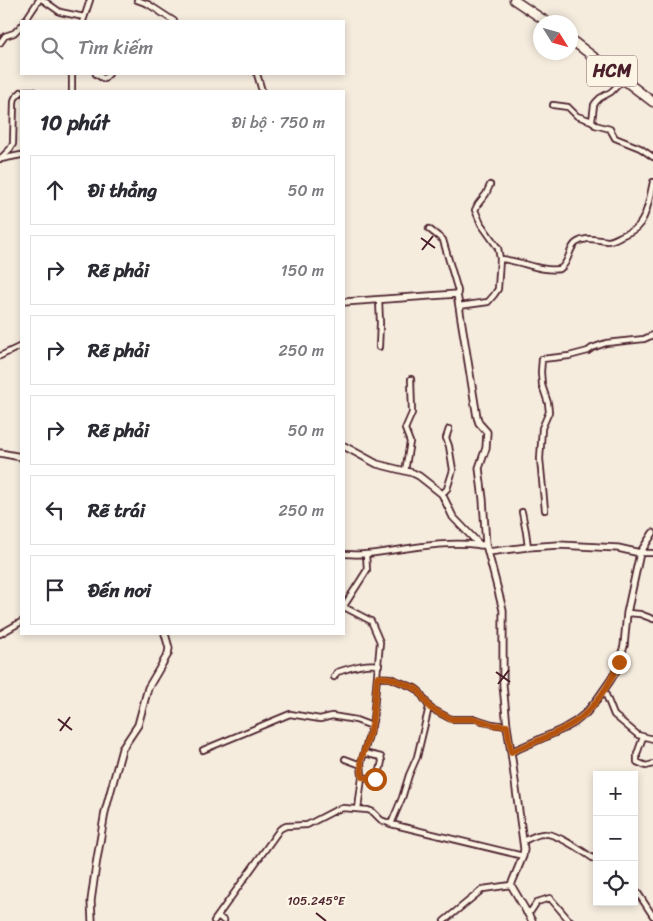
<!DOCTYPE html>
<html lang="vi">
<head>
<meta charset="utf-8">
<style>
	:root { --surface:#fff; --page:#f7f7f7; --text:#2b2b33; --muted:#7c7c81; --line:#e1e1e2 }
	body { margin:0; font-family:Sriracha,sans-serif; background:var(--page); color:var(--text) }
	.controls { position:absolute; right:15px; bottom:15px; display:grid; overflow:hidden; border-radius:0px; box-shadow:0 2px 8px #0003 }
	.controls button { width:45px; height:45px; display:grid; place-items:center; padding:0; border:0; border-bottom:1px solid var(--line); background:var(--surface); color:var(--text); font:25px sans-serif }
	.compass { position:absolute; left:533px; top:15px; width:45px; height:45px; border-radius:50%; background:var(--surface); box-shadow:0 2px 8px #0003; rotate:127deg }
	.stop { position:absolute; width:15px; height:15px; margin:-11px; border:4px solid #b45309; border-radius:50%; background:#fff }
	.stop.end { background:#b45309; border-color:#fff; box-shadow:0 1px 5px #0008 }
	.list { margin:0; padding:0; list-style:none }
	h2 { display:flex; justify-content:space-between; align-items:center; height:65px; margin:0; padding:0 20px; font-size:21px }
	h2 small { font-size:16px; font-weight:400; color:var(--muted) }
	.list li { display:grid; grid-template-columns:32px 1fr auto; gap:15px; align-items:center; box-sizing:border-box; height:70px; margin:0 10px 10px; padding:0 10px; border:1px solid var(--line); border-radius:0px }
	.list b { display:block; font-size:19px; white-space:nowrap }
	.list em { font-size:16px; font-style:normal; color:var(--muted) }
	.icon { flex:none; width:28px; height:28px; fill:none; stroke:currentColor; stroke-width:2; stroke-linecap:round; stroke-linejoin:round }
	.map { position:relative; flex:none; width:653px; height:921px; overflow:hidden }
	.search { position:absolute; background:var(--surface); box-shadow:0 2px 8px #0003; left:20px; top:20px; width:325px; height:55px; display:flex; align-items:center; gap:12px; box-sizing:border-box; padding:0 18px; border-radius:0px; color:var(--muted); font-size:19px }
	.panel { position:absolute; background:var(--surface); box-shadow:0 2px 8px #0003; left:20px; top:90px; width:325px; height:545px; border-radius:0px }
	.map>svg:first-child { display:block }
</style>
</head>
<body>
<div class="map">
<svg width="653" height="921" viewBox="0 0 653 921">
	<rect width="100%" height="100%" fill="#f5ecde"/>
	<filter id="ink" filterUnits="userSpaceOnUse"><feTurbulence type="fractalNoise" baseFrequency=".02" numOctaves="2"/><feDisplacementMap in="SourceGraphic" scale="10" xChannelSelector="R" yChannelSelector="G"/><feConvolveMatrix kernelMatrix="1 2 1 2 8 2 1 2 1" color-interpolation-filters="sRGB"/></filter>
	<g filter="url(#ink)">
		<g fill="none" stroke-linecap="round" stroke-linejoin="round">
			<g stroke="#4a1f2b" stroke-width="8">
				<path id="minor" d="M43 0 60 12 84 17
					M137 0 148 4 174 21
					M25 21 39 0
					M83 21 90 0
					M0 43 5 36 14 33 21 26
					M96 74 104 79 109 74
					M257 74 262 91
					M26 91H33
					M72 91V74
					M553 105 568 107 577 116 592 121 595 125 610 129 615 138 640 148 653 157
					M592 121 594 105 596 102 600 98 611 92 623 80
					M0 159 10 149 13 144 14 102 15 98 21 92
					M1 159 21 155
					M429 229 443 240 458 291 457 294
					M500 259C521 260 539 272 560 269 570 262 568 249 576 243 586 236 596 240 607 241 612 241 617 238 621 236 627 233 634 231 638 226 647 217 650 195 653 182
					M459 306 488 302 494 295 498 289 500 259 498 248 481 224 475 210 478 204 486 194 490 185
					M379 347 380 323 379 300
					M0 356 21 346
					M405 471 410 442 405 429 412 413 411 379
					M442 494 447 489 453 470 449 446 446 438 449 429
					M545 510 540 459 542 428 549 412 548 403 542 385 541 372 542 359 569 356 588 351 592 348 606 343 644 339 653 335
					M522 512 526 532 528 547
					M640 553H653
					M344 554C351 554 359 555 367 554 404 550 442 540 479 545
					M627 613 640 614 653 619
					M0 634 21 622
					M334 677 337 672C351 668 363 663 379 665
					M377 677 390 678 415 688 419 691 430 708 451 719H476L492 724 507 726
					M604 690 614 715 638 735 653 739
					M643 737 637 754V762L646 766 653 764
					M203 750 290 714 320 719 332 716 356 720 372 726
					M364 753 381 757 382 761 378 780
					M345 759 361 765
					M362 777 382 781
					M358 809 362 777 361 763 373 721 380 642 371 621 344 607V606L367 570 366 554
					M391 824 402 798 409 775 417 757 429 707
					M524 841C530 838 537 834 543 834 556 832 585 853 597 861
					M634 887 653 916
					M526 912 531 911 537 902 550 898 568 919 571 921
					M218 916 224 921
					M214 921 280 829 286 826 307 825 336 810 343 808 368 810 373 812 381 820 391 824 523 856
					M444 921 483 889 511 885"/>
			</g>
			<g stroke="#4a1f2b" stroke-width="9">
				<path id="tertiary" d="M344 302 457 294 477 417 479 423 487 432 486 448 479 468 483 499 486 545 488 552 528 547 559 545 618 548 640 553 627 613 624 646 616 671 610 681 596 701 586 713 575 722 563 729 511 752 524 849 523 856 511 885 532 921
					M344 446 377 464 413 473 419 476 442 494 453 517 477 542 480 545H486
					M0 453 21 457
					M488 552 503 610V685L507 726 511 752
					M640 553 653 533
					M92 921 91 901 96 865 105 812 122 749 138 725 148 688 168 654 169 648 165 634"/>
			</g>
			<g stroke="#4a1f2b" stroke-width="11">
				<path id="trunk" d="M514 0 547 22
					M570 39 653 102"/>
			</g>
			<use href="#minor" stroke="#fcf5e5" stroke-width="4.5"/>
			<use href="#tertiary" stroke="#fcf5e5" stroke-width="5.5"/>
			<use href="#trunk" stroke="#fcf5e5" stroke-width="8"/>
		</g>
	</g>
	<g fill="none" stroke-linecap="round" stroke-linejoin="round" filter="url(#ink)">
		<path stroke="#b45309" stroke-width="6" d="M375 779 362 777 361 761 372 725 377 677 390 678 415 688 419 691 430 708 451 719H476L494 725 507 726 511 752C531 743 557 734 575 722 593 710 611 683 619 662"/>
	</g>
	<path fill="none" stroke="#4a1f2b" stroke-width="2" d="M421 238 435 248M422 250 433 236M496 672 510 682M498 684 509 670M58 719 72 730M60 731 70 717M316 913 326 921"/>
	<g text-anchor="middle" stroke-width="5" stroke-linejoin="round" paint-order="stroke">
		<rect fill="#fcf5e5" stroke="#7f5f63" stroke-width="1" x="587" y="55.5" width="50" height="31" rx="4"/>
		<g font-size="18" font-weight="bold" fill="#4a1f2b">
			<text x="612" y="77">HCM</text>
		</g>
	</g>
	<g font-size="12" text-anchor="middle" fill="#4a1f2b" stroke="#fcf5e5" stroke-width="5" stroke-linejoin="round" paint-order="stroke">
		<text x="316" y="905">105.245°E</text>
	</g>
</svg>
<div class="controls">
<button>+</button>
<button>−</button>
<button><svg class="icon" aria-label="locate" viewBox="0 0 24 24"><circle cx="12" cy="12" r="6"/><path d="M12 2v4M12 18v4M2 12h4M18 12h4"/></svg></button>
</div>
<svg class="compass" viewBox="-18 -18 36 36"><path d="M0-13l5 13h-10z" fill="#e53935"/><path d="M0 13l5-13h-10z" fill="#7c7c81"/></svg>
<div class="stop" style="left:375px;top:779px"></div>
<div class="stop end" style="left:619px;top:662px"></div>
<div class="search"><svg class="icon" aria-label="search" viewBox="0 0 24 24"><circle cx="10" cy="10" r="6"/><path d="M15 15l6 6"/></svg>Tìm kiếm</div>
<section class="panel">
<h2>10 phút<small>Đi bộ · 750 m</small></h2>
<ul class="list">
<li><svg class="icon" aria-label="ahead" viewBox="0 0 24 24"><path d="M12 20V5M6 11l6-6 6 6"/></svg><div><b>Đi thẳng</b></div><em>50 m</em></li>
<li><svg class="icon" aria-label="right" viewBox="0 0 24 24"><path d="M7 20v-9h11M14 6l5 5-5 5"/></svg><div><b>Rẽ phải</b></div><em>150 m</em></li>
<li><svg class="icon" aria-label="right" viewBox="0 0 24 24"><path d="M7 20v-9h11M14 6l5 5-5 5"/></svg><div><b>Rẽ phải</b></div><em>250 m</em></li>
<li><svg class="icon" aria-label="right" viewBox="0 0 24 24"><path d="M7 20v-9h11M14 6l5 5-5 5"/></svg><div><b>Rẽ phải</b></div><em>50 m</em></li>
<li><svg class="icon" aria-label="left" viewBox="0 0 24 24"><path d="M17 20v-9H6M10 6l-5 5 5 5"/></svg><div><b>Rẽ trái</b></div><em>250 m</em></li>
<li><svg class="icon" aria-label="arrive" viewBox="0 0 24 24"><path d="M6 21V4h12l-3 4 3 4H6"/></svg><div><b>Đến nơi</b></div></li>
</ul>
</section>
</div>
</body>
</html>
